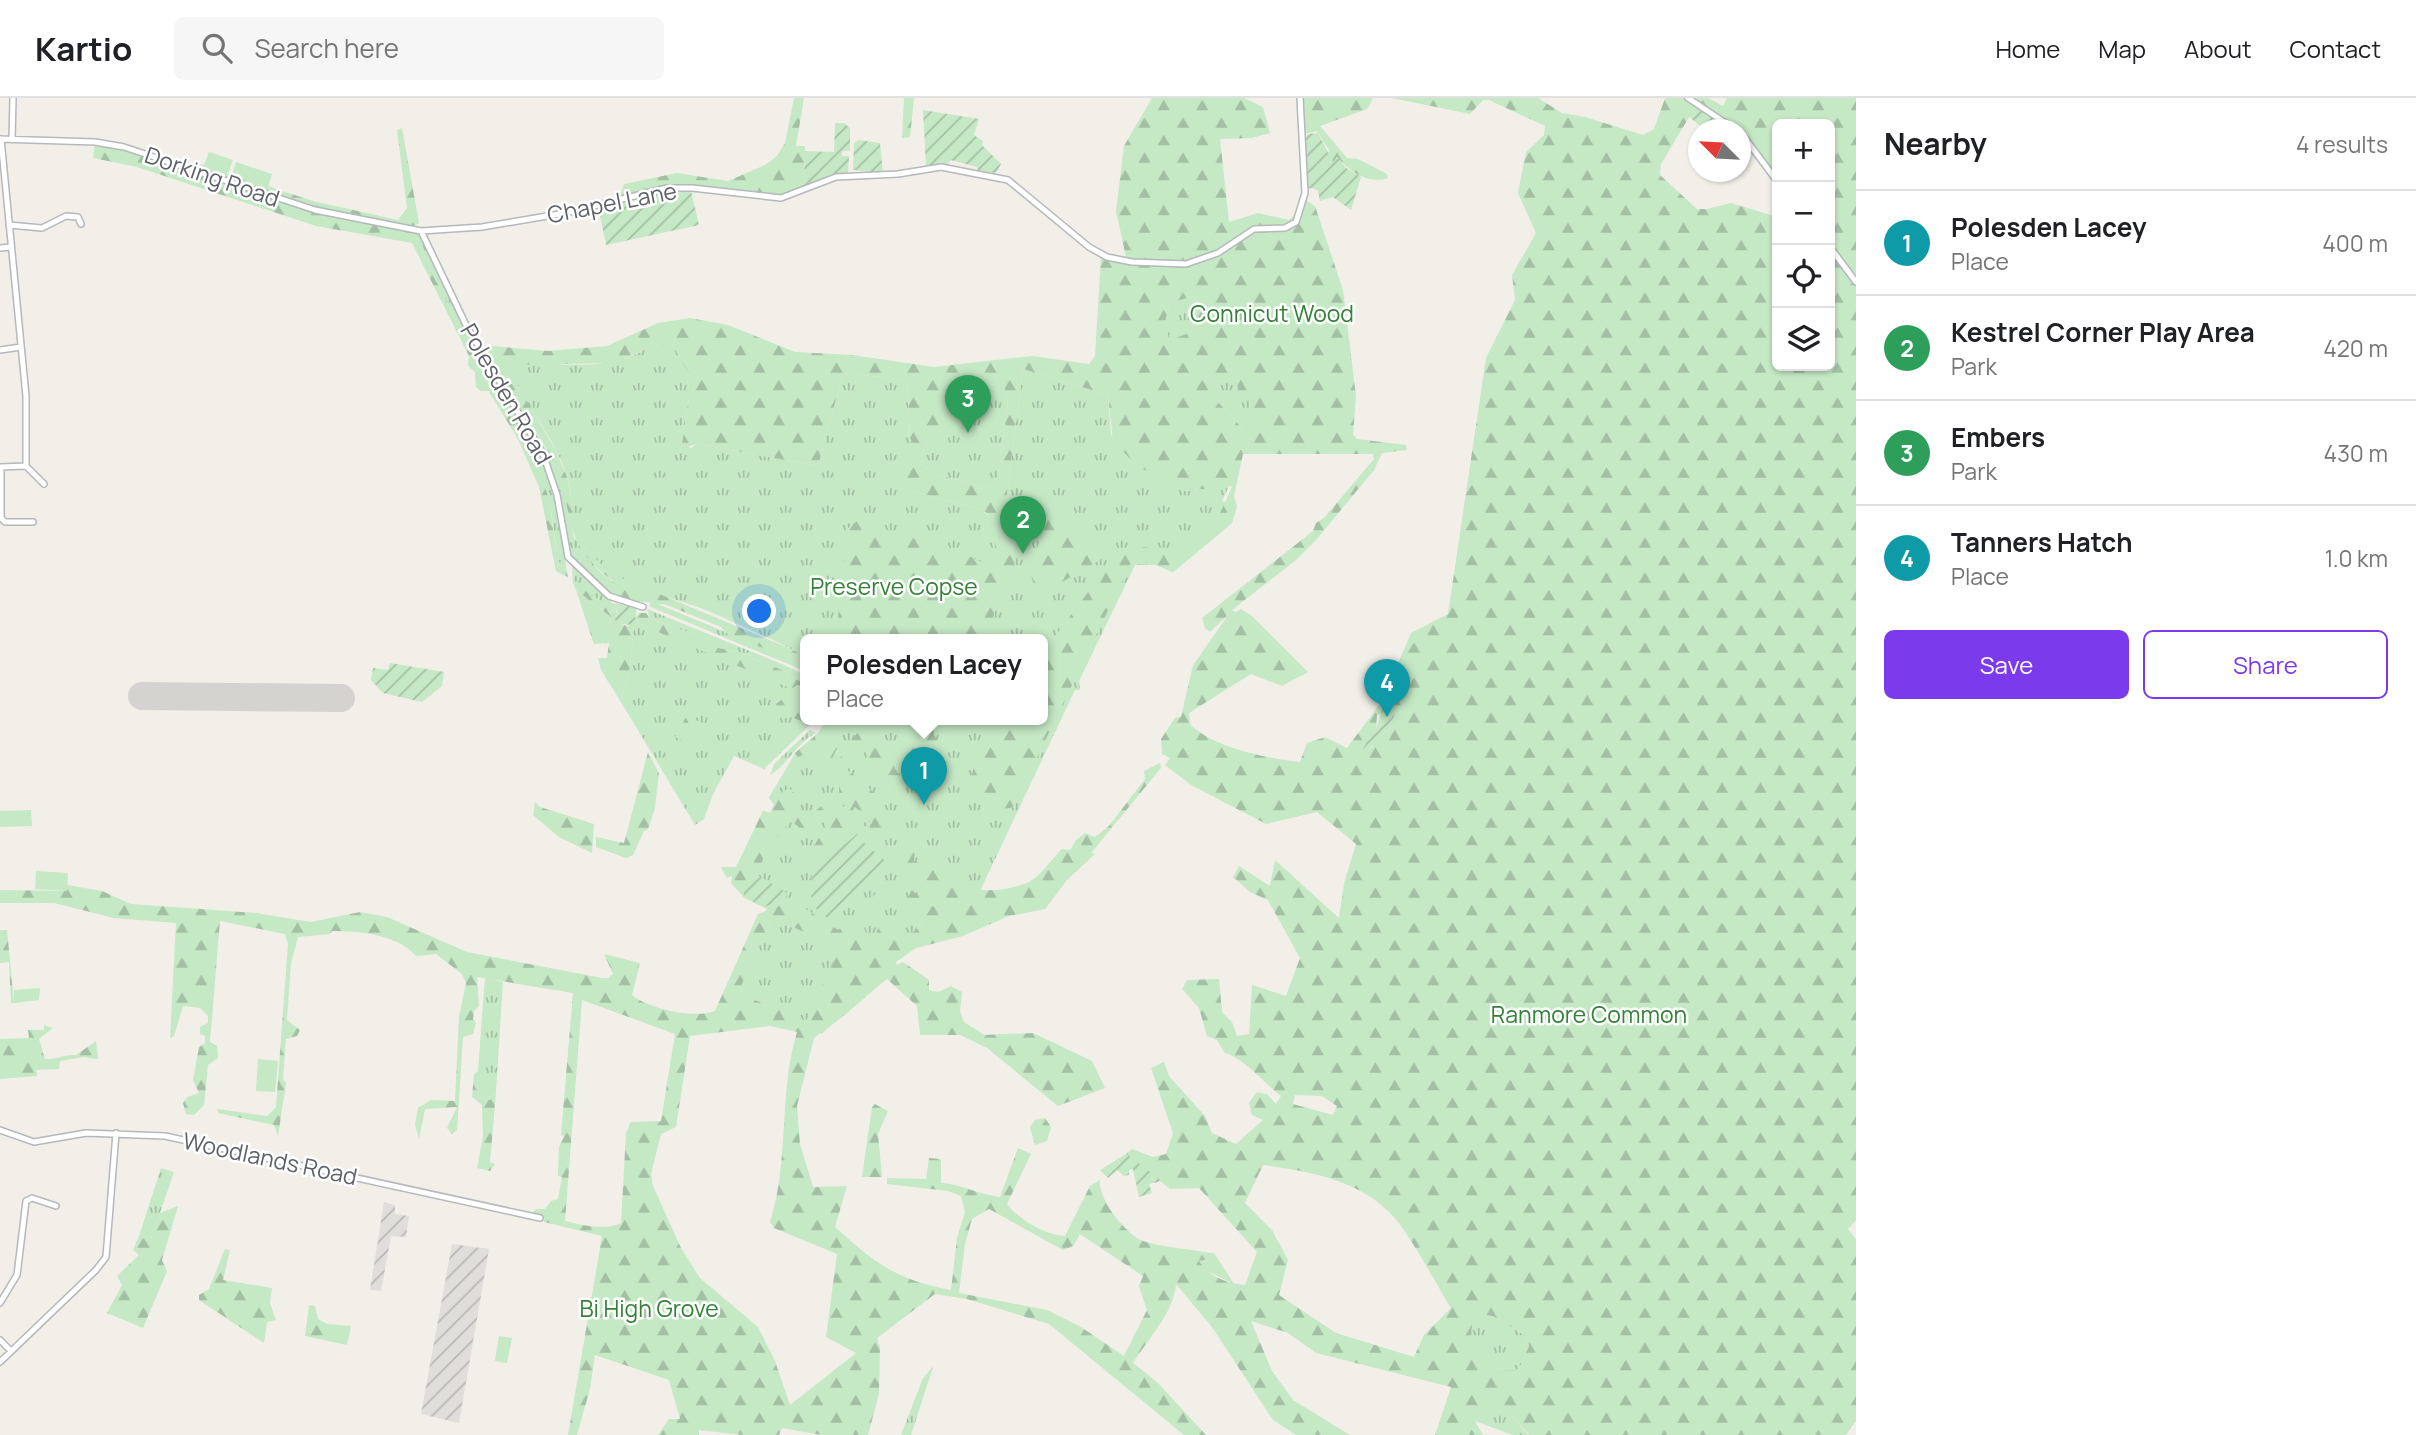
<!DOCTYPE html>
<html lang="en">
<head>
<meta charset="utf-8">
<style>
	:root { --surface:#fff; --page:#f6f6f6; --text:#202124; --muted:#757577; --line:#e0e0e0; --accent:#7c3aed }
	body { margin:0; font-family:Manrope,sans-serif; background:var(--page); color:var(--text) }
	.controls { position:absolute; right:21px; top:21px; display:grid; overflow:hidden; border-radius:10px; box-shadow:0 2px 5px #0004 }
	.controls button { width:63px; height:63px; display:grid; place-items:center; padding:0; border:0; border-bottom:2px solid var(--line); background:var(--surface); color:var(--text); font:35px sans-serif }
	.compass { position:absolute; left:1688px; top:21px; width:63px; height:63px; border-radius:50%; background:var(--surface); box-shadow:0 2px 5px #0004; rotate:294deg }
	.you { position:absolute; left:760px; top:514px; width:24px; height:24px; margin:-18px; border:5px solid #fff; border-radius:50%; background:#1a73e8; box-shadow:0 0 0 10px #1a73e833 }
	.badge { display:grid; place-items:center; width:46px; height:46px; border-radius:50%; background:var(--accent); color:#fff; font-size:23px; font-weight:700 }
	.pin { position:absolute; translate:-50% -58px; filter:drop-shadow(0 2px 4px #0008) }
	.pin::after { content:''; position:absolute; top:37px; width:24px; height:21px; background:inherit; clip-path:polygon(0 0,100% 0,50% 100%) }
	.popup { position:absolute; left:800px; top:536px; width:248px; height:91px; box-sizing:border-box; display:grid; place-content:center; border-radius:10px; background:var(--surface); filter:drop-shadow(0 2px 5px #0005); font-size:23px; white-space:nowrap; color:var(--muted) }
	.popup b { font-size:26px; color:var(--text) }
	.popup::after { content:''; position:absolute; left:50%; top:100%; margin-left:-14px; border:14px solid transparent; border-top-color:var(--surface) }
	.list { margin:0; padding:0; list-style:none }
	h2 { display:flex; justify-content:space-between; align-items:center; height:91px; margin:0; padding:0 28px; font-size:30px }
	h2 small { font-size:23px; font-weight:400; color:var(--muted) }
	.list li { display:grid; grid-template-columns:46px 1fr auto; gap:21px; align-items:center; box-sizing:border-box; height:105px; padding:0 28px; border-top:2px solid var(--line) }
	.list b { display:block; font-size:26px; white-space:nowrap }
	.list p { margin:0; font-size:23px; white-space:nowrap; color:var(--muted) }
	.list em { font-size:23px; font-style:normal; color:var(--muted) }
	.actions { display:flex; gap:14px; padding:21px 28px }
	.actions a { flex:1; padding:16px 0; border:2px solid var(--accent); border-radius:10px; text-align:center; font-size:24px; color:var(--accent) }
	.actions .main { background:var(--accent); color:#fff }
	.icon { flex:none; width:38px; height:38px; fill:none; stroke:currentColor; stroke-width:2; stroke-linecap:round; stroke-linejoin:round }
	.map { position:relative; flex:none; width:1856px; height:1337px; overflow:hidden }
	header { display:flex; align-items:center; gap:42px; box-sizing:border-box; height:98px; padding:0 35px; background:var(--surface); border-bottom:2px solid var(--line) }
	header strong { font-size:33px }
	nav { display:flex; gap:38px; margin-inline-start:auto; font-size:24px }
	.search { width:490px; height:63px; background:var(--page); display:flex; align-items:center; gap:18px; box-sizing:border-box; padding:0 24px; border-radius:10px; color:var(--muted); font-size:26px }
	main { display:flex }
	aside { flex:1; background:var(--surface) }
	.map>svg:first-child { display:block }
</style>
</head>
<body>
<header>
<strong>Kartio</strong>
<div class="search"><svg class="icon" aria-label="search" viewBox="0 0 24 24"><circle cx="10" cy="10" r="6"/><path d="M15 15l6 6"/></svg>Search here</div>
<nav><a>Home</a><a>Map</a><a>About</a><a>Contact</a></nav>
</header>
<main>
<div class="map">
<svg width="1856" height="1337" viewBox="0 0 1856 1337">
	<defs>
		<pattern id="industrial-furrows" width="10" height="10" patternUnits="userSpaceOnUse" patternTransform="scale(1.75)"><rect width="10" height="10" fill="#e0deda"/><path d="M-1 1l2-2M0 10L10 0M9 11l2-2" fill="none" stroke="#b9b8b5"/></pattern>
		<pattern id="grass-tufts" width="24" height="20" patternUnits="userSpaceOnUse" patternTransform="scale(1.75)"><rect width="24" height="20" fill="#c5e8c5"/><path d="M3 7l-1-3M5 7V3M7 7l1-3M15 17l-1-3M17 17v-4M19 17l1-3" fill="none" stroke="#a3c0a4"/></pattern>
		<pattern id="forest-firs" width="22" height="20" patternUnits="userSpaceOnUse" patternTransform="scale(1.75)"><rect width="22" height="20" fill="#c5e8c5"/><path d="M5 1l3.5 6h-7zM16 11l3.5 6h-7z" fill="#a3c0a4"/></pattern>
		<pattern id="garden-furrows" width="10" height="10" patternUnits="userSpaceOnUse" patternTransform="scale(1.75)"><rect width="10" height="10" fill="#c5e8c5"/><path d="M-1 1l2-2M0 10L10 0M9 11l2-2" fill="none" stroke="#a3c0a4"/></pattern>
	</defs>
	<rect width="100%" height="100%" fill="#f1efe8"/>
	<path fill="url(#industrial-furrows)" d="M384 1104 395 1107V1116L409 1118 406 1139 391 1138 381 1193 370 1192Z
		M452 1146 489 1151 459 1325 421 1316Z"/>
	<path fill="url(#grass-tufts)" d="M412 132 420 134 464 225 456 223Z
		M1194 198 1199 207 1191 234 1169 244 1165 224 1170 205Z
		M673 231 678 253 695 286 688 305 682 346 691 350 697 346 818 368 843 275 907 282 910 340 914 348 907 392 983 412 987 417 1006 403 1023 271 1108 297 1111 337 1185 393 1229 388 1222 403 1226 404 1228 398 1237 408 1232 425 1173 474 1156 467H1135L1079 583 1080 592H1075L980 793 959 787 944 796 900 851C898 879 842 918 821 936L805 923 743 897 740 889 771 823 765 815 767 811 745 800 731 785 763 713 770 715 774 706 769 700 795 655 819 634 826 621H1043V541H805V558C774 542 740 527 708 513 668 497 612 488 586 451 572 431 574 401 567 379 555 340 528 311 511 276L515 267 528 264C585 269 629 272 673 231Z
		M500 279H505L553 364 563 387 574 439 598 472 643 506 613 498 570 459 560 401 548 362Z
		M1210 280 1220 284 1228 280 1237 283 1249 302 1254 323 1243 331 1216 302 1204 281Z
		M979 283 1004 289 1008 303 999 377 987 390 932 375 921 366 924 349 942 322 951 289Z
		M497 284C538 344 563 395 566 470L560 467C554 446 554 424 549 403 540 365 520 332 499 300L494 302 489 294Z
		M572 467 612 502 611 505 621 506 616 511 588 496 576 484 573 485Z
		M576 492 611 519 605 540 594 546Z
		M653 504 805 567V573L651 509 649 506Z
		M647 511 784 567 805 577V587L785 573 753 561 748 556 718 550 710 542 650 521Z
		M639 526 792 590 797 587 803 589 805 621H816L764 671 734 658 713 696 704 721 695 727 621 604 630 569 634 527Z
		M810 632 816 635C796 645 789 666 770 677L774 666Z
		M485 880 503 884 496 994 490 1002 480 1000 482 976 478 973Z
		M161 1070 174 1074 150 1144 139 1138Z
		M1211 1155H1214L1234 1186 1205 1172 1198 1163 1209 1161Z
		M1480 1215 1495 1219 1526 1238 1529 1248 1519 1271C1500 1277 1473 1261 1471 1240 1470 1235 1472 1227 1473 1222Z
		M933 1269 911 1337H901L923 1280Z
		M1498 1301 1528 1337H1513L1475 1323Z"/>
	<path fill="url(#forest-firs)" fill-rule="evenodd" d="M794 0H804L796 48H805L804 90 781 98 667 88 619 100 624 86 677 75 728 83 765 67 777 58 785 45Z
		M904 0H914L910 39 902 40Z
		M1152 0H1244L1263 9 1270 35 1252 40 1220 41 1229 124 1258 115 1289 122 1298 113 1301 99 1315 108 1343 192 1356 298 1353 337 1357 341 1406 347 1407 352 1382 355 1374 372 1316 442 1296 462 1232 512 1236 514 1241 511 1252 518 1308 574 1282 588 1251 576 1189 615 1190 626C1211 649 1269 661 1300 664L1307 645 1325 639 1347 650 1382 603 1411 535 1448 516 1486 260 1515 202 1512 177 1536 135 1518 95 1526 54 1544 37 1545 28 1489 2H1483L1470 16 1392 0H1538L1562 15 1585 19 1643 37 1654 31 1665 0H1708L1723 8 1727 0H1856V1122L1848 1131 1856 1141V1323L1846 1337H1529L1498 1302 1475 1323 1483 1337H1435L1451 1289 1316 1255 1288 1235 1251 1223 1272 1273 1293 1302 1350 1337H1296L1273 1322 1212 1229 1176 1186C1174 1214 1148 1241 1133 1265L1157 1284 1206 1337H1184L1049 1226 967 1201 935 1196 877 1240 880 1250 879 1296 868 1337H821L782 1330 779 1337H742L699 1332V1337H658L669 1321H680L669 1282 595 1257 590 1291 577 1337H568L602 1138 544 1124V1119L532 1116 536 1111H545L551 1103 558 1101 562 1079 558 1078 559 1049 564 1038 561 1037 573 895 477 879 479 908 474 913 473 921 476 925 473 936 463 939 457 1032 452 1036 447 1030 457 1009 425 1011 419 1041 415 1027 418 1010 431 1002 455 1003 459 919 466 885 462 876 436 856 416 858C397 836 359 833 332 833L330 836 298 839 291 865 287 922 300 932 297 938 286 941 283 981 286 985 278 1038 274 1027 218 1015 217 1011 267 1018 276 1009 288 846 285 836 220 823 210 944 217 948 218 960 208 967 204 1007 194 1017 186 1016 183 1005 187 999 199 995 193 982 199 949 205 945V938L200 936V929L208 925V918L200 910 183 908 174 938 170 940 176 825 114 820 54 805H0V792L66 793 67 787 102 793 131 806 256 815 311 824 360 814 387 819 467 854 602 880H608L613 876 604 856 640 865 632 897C649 911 694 921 715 913L758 816 784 806H798L838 832 850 822 856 821 863 827 868 840 876 837 880 824 893 825V834L909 839 922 824 909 803V790L933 809 941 799 907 779 901 784 896 765 915 752 914 763 919 765 926 762 947 768C956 799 1000 795 1027 785 1039 780 1052 761 1062 751L1070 752 1076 742 1085 735 1095 739 1109 728 1145 681 1144 673 1160 665 1161 670 1091 755 1095 756 1067 782 1045 811 1009 818 963 838 916 850 896 864 897 867 903 864 929 882V892L938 894 951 888 962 894 960 914 964 924 984 937 1033 935 1092 963 1105 990 1058 1008 987 950 960 937H920L917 908 887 881 814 940 797 1008 800 1046 813 1089 847 1088 835 1129C876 1166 897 1182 951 1192L957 1140 965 1114 961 1098 948 1093 887 1086V1080L926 1081 929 1060 941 1061V1085C962 1086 979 1097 1000 1099L1018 1050 1031 1056 1007 1106C1018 1121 1046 1138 1065 1138L1090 1088 1100 1082C1097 1100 1127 1139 1146 1144 1167 1150 1190 1151 1211 1155L1209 1161 1199 1163C1210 1179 1226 1185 1245 1187L1257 1154 1199 1090 1170 1091 1126 1056 1132 1051 1153 1059 1166 1056 1173 1035 1151 970 1164 964 1169 978 1205 1018 1212 1035 1236 1046 1263 1022 1252 1017 1249 1005 1257 994 1267 996 1276 1006 1281 998C1264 985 1244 960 1225 955L1217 942 1207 938 1199 910 1182 891 1187 882 1219 881 1222 914 1232 924 1237 938 1249 936 1252 887 1286 898 1300 860 1268 802 1250 794 1233 779 1239 768 1270 788 1275 762 1339 820 1344 785 1356 746 1317 714 1266 726 1191 687 1165 667 1170 660 1162 656 1161 641 1175 620 1181 619 1193 567 1229 516 1210 534 1205 530 1202 520 1313 433 1316 425 1324 420 1374 361 1373 356H1243L1234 398 1237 408 1232 425 1173 474 1156 467 1135 466 1143 449C1155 450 1168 455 1180 454 1203 453 1225 408 1232 388L1185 393 1137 368 1113 343 1108 297 1023 271 1006 403 1036 415 1026 439 1017 446 1013 477 1005 487 985 541H843L837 532 846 432 857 423 960 454 999 472 991 419 983 412 907 392 901 380 903 363 910 360 914 348 910 340 907 282 843 275 818 368 697 346 684 350 682 346 688 305 695 286 674 250 657 246 614 265 515 267 511 276 556 353 567 379 578 432 585 450 600 465 619 479 791 551 805 558V567L726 535 721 529 667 507 622 501 616 495 615 484C559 446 577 416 553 364 540 334 517 309 505 279H500L481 247 548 253 607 248 658 225 690 220 728 227 795 254 852 257 934 269 1032 258 1089 266 1095 258 1101 159 1105 155 1126 159 1116 113 1124 48ZM1697 6 1741 32 1777 83V26H1830V268H1777V119L1731 105 1707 111H1697L1660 77 1661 66ZM1194 198 1199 207 1191 234 1169 243 1165 224 1170 205ZM1210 280 1220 284 1228 280 1237 283 1238 293 1249 302 1253 323 1242 330 1216 302 1214 293 1204 282ZM979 283 1004 289 1008 303 999 376 987 390 932 375 921 366 924 349 942 322 951 289ZM1396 613 1389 632 1380 638 1378 644 1362 658 1359 656 1376 632 1377 617ZM776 822 840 849 806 923 743 897 740 890 771 823ZM582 902 675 936 661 1023 631 1024 626 1035 621 1125C606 1133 581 1127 565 1123ZM770 928 797 934C778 996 790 1062 770 1124L774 1130 837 1156 826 1239 856 1255 790 1307 775 1263 758 1229 700 1180 681 1150 653 1088 651 1076 661 1036 676 1029 690 938ZM1295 997 1322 998 1337 1008 1333 1017 1293 1006ZM1263 1067C1307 1073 1356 1081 1389 1114 1408 1132 1436 1186 1451 1210L1424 1237 1414 1259 1336 1235 1279 1197 1288 1162 1272 1132 1245 1105ZM989 1111 1063 1152 1073 1148 1080 1136 1143 1178 1139 1188 1147 1212 1124 1258 1081 1229 1047 1212 959 1195 965 1146 972 1121ZM1480 1215 1495 1219 1526 1238 1529 1248 1519 1271C1489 1280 1455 1240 1480 1215Z
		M1300 0H1373L1367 11 1320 28 1347 60 1358 61 1387 76 1388 80C1368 87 1349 73 1337 59L1320 103 1318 92H1315L1329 52 1317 33 1304 36Z
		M402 30 419 125 414 128 312 110 198 73 196 70 198 66 204 67 313 103 398 122 407 110 397 32Z
		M95 46C150 51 202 79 254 96 308 113 357 123 412 132L456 223 464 225 497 284 492 293H481L476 289 475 274 468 268 469 258 412 145 316 128 137 69 93 60Z
		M495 299 499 300C520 332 540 365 549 402 553 424 554 446 560 467L566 470 568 479 556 473 539 389 518 341 494 302Z
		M1049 419 1086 434 1094 452 1103 460 1050 491 1042 492 1036 489 1030 475 1033 469 1025 468 1032 463Z
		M1134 451 1136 453 1130 467 1014 707 1010 710 988 712 982 708 985 699 976 700 970 689 974 666 981 656 980 647 984 640 995 631 999 621H1043V554L1114 460Z
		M576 483 589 496 616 511 620 526 629 528 639 515H646L650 521 710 542 718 550 748 556 753 561 785 573 805 587V596L803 589 797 587 792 591 639 526 634 527 630 569 621 604 601 572 598 560H607L609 545 594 546 588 528 596 526 607 533 611 519 576 492 573 485Z
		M786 598 792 601 796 609 805 603V621L813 622 808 625 790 619 782 621 776 606Z
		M686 619 701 624 687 645 675 639Z
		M839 621H847L836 640 837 651 831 662 822 666 815 659 806 667 803 657 798 659 795 655 815 638 817 649 827 641Z
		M857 621H877L881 626 877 634 884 643 890 642 901 655V634L907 625 897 621 930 625 932 621H950L949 624 943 622 933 636 941 646C935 655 933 658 921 657L911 670 908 665H902C886 653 860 643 857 621Z
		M857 635 891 662 897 675 906 676 916 688 915 692 903 686 888 703 885 701 878 673 866 665 867 653 857 645C849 647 843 659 840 666L885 704 882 713 894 731 884 743 873 733 864 745 862 743 869 729 861 740 858 737 871 722 855 709 840 727 857 736 844 747H839L819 770 810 754 827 727 818 720 800 744 797 742 789 748 791 738 799 729 791 723 769 749 756 776 747 779 745 800 731 785 732 778 727 780 721 769H736L763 713 770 715 774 706 769 700 774 690 781 695 789 690 801 702 793 710 800 723 803 720 807 722 821 708 837 716 851 700 847 695 839 698V687L831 674Z
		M648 654 659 675 655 710 648 731 644 733 633 757 626 760 596 749V739L624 745Z
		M535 704 540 709 594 726 592 755 559 739 533 717Z
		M0 832H7L14 905H11L9 864 0 865Z
		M44 927 53 930 39 941 45 961C56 962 64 956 76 957L96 943 98 961 83 959 60 963 59 971 36 972 37 978 0 981V941L29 940 28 932H44Z
		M478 973 482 975 481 1000 490 1002 496 994 490 1064 495 1066 490 1073 477 1070 483 1039 482 1007 472 999 474 976Z
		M875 1006 888 1013 878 1036 882 1079H862L872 1009Z
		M1045 1020 1051 1029 1047 1043 1035 1047 1030 1029 1035 1022Z
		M178 1108 162 1162 167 1173 143 1230 107 1215 122 1187 117 1178 139 1157 133 1152 139 1138 150 1144 160 1115Z
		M225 1151 230 1152 223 1182 272 1190 270 1205 276 1222 267 1224 264 1245 199 1202V1197L209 1191Z
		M309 1207 315 1208 318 1221 327 1226 351 1228 347 1247 305 1238Z"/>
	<path fill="url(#garden-furrows)" d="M1696 7 1732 31H1704L1688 18Z
		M923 12 979 21 974 37 983 43 982 47 1001 66 996 75 978 73 977 69 951 62 946 68 926 69Z
		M835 25H844L850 30V53H842V58H849L848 75 835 77 804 90 805 53 834 54Z
		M1318 35 1333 64 1337 59 1346 70 1361 79 1351 112 1333 99 1320 103 1318 91 1307 90 1305 40 1308 36Z
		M859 42 880 45 883 75 853 72 854 45Z
		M666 92 691 93 699 127 606 147 599 112 630 103 633 112 651 109 650 97Z
		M621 506 637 510 634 527 620 526 615 522 618 515 616 511Z
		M390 565 444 574 442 588 422 604 383 595 371 582 373 570 388 572Z
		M1383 609 1396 613 1389 632 1380 638 1379 649 1372 648 1363 659 1359 656 1366 646 1364 638 1368 630 1376 631Z
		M869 729 871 731 862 743 887 764 833 825 813 808 811 798 818 789 810 780 840 746 844 747 857 736 861 739Z
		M756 776 787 795 785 801 764 809 745 800 742 790 748 779Z
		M1126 1056 1162 1083 1149 1086 1152 1095 1139 1099 1133 1071 1129 1072V1077L1124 1078 1117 1072 1108 1080 1100 1072Z"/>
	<path fill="#c5e8c5" d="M209 54 233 62 228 76 204 67Z
		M236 64 272 76 268 90 232 77Z
		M31 712 32 728 0 729V713Z
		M36 773 68 775 67 793 35 791Z
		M885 785 895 795 870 823 860 813Z
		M40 890 39 902 14 905V892Z
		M258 961 278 963 275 994 256 993Z
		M499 1238 512 1240 507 1265 495 1263Z"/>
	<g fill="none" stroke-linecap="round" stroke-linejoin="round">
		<path stroke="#d4d3d0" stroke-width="28" d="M142 598 341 600"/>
		<g stroke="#b5b8bc" stroke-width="8">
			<path id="minor" d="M1688 0 1736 32
				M1741 35 1777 83
				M0 41 95 44 124 49 315 112 421 133
				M1 41 26 298V368
				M12 42 13 0
				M9 127 42 130 66 118 78 119 81 126
				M421 133 482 129 565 115 667 90H692L781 100 836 79 898 76 941 69 1008 82 1089 149 1107 159 1132 164 1186 166 1218 155 1254 131 1285 130 1296 124 1305 95 1300 0
				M421 133 467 229 543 356 557 397 568 459 609 498 643 509
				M1830 149 1856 184
				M0 150 11 149
				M0 252 21 249
				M26 368 44 386
				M0 369 26 368
				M1 369V420L5 424H33
				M0 1032 34 1044 86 1035 165 1038 540 1120
				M0 1205 17 1177 26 1103 32 1100 56 1108
				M0 1242 11 1253
				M0 1264 96 1172 106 1159 116 1035"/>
		</g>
		<use href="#minor" stroke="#fff" stroke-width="5"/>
	</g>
	<g text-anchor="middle" stroke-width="5" stroke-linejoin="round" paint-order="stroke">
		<g font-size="23" fill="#5f6368" stroke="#fff">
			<text transform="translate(212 79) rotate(19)" y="8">Dorking Road</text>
			<text transform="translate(612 105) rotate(-11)" y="8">Chapel Lane</text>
			<text transform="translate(506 296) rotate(60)" y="8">Polesden Road</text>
			<text transform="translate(270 1061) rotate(12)" y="8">Woodlands Road</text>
		</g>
		<g font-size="23" fill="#348238" stroke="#fff">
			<text x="1272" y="224">Connicut Wood</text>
			<text x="894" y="497">Preserve Copse</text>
			<text x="1589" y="925">Ranmore Common</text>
			<text x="649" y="1219">Bi High Grove</text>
		</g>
	</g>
</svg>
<div class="controls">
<button>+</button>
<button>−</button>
<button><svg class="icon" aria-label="locate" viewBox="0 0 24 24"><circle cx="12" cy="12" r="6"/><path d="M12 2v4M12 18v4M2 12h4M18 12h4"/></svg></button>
<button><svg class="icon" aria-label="layers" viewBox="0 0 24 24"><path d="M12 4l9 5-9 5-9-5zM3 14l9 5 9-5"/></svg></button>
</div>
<svg class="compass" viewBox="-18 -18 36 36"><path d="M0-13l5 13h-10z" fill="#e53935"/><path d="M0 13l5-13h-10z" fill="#757577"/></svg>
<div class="you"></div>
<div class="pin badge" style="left:924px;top:707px;background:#0f9aa8">1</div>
<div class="popup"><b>Polesden Lacey</b>Place</div>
<div class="pin badge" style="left:1023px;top:456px;background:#2e9e5b">2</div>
<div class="pin badge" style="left:968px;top:335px;background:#2e9e5b">3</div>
<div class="pin badge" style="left:1387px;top:619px;background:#0f9aa8">4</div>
</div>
<aside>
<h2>Nearby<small>4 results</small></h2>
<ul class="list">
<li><span class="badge" style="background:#0f9aa8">1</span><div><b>Polesden Lacey</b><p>Place</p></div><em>400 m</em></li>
<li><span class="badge" style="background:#2e9e5b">2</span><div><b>Kestrel Corner Play Area</b><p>Park</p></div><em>420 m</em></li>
<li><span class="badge" style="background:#2e9e5b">3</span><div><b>Embers</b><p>Park</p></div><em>430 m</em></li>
<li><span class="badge" style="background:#0f9aa8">4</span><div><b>Tanners Hatch</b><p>Place</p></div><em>1.0 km</em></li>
</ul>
<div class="actions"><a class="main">Save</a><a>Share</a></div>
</aside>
</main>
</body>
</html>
